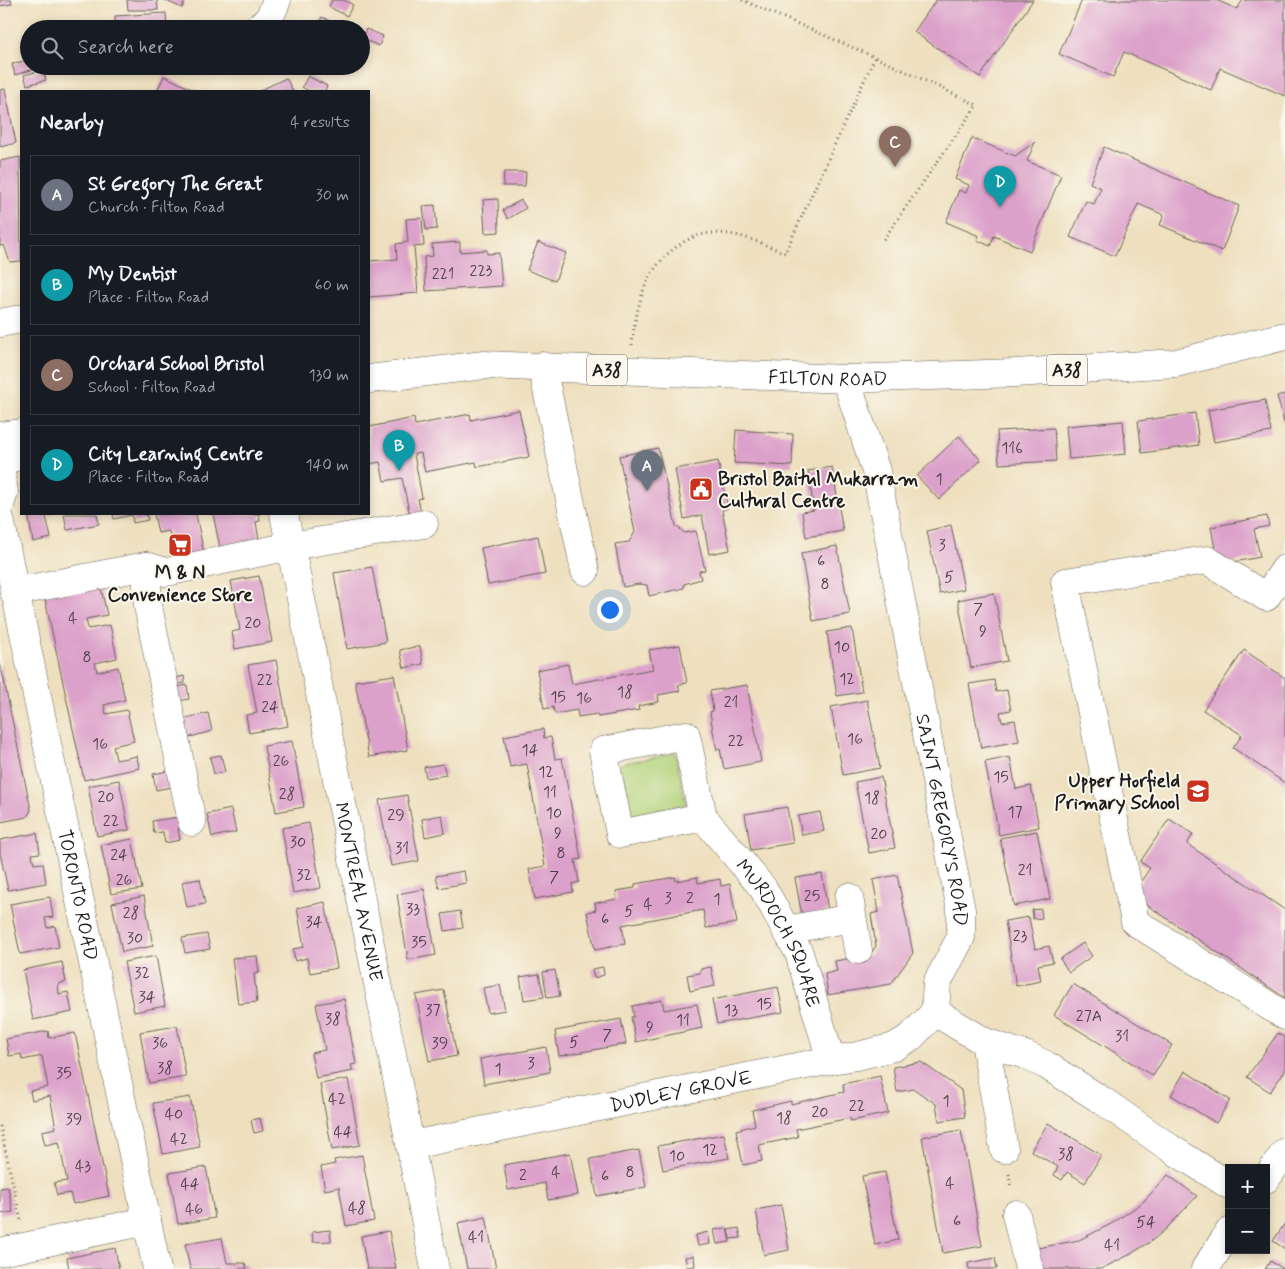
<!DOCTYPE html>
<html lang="en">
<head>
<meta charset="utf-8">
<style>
	:root { --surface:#171b24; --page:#20242c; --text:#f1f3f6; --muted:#9ea1a6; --line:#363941; --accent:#c8321e }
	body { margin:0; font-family:Mynerve,sans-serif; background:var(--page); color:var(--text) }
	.controls { position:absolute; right:15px; bottom:15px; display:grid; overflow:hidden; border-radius:0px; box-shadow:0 2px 8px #0003 }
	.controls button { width:45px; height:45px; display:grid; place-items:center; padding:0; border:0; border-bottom:1px solid var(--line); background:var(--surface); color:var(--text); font:25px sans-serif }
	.you { position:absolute; left:609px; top:609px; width:18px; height:18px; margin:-12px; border:4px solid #fff; border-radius:50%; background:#1a73e8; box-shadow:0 0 0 8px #1a73e833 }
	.badge { display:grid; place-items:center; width:32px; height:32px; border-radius:50%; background:var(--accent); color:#fff; font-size:16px; font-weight:700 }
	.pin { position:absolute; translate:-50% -41px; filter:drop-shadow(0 1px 2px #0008) }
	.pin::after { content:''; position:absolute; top:26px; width:18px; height:15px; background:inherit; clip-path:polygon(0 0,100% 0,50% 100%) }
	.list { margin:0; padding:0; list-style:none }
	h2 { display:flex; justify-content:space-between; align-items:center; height:65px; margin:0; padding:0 20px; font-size:21px }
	h2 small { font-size:16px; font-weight:400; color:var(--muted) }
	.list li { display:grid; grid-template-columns:32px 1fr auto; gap:15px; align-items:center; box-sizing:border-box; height:80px; margin:0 10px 10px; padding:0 10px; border:1px solid var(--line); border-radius:0px }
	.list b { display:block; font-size:19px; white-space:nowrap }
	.list p { margin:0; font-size:16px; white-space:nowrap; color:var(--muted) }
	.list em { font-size:16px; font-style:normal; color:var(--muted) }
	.icon { flex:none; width:28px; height:28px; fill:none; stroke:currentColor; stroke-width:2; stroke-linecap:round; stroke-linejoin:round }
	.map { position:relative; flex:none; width:1285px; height:1269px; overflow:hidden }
	.search { position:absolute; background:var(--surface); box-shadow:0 2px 8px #0003; left:20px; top:20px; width:350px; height:55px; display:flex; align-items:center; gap:12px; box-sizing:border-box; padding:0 18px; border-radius:28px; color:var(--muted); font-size:19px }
	.panel { position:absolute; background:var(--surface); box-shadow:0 2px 8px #0003; left:20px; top:90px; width:350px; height:425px; border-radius:0px }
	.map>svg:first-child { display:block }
</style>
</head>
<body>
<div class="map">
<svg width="1285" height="1269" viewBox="0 0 1285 1269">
	<rect width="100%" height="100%" fill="#fbf7ec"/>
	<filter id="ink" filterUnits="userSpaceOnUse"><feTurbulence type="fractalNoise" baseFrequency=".02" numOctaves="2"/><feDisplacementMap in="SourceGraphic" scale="10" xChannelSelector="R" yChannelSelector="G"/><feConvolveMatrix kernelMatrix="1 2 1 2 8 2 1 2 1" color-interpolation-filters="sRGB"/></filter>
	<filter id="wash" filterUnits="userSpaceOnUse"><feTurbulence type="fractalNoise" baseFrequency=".0096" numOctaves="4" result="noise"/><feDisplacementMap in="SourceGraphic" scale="20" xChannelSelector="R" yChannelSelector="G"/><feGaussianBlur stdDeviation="1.12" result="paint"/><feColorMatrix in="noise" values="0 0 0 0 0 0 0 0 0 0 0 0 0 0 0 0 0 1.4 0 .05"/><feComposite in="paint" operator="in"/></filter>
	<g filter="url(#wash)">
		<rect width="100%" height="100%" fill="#eee0bf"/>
		<path fill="#b2d37b" stroke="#67784c" d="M675 753 686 804 629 816 619 764Z"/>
		<g id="blocks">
			<path fill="#dca1ca" d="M0 0H11L12 4 0 6Z
				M127 0H157L158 10H128Z
				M164 0H185L182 8Z
				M332 0H344L353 5 347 16 329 7Z
				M936 0H1033L980 77 914 32Z
				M1082 0H1216L1237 9 1243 0H1285V96L1220 68 1211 90 1124 52 1113 77 1059 54Z
				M166 13 167 29H100V27L115 26V16Z
				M322 17 345 29H316Z
				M366 29 383 36 379 46 362 39Z
				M29 60V66H33L34 69 15 75 12 64Z
				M300 66H337L333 75 318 67 314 74Z
				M43 70 46 80 27 85 24 75Z
				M164 76 196 91H157Z
				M308 76 327 86 325 91H309L302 87Z
				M286 78 293 91H260L263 89Z
				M5 89 16 143 0 147V90Z
				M972 138 1015 156 1035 142 1027 161 1061 175 1030 251 994 236 990 246 977 240 979 236 946 222 959 190 966 193 969 185 955 179Z
				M1104 147 1239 206 1222 251 1160 225 1164 215 1138 204 1115 256 1070 237 1086 201 1094 204 1101 188 1090 183Z
				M20 157 21 261 10 262 4 245 0 246V161Z
				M504 172H526L525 186H503Z
				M498 199 499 232 485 233 483 200Z
				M521 200 526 208 508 219 503 210Z
				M435 205 437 229 426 230 423 206Z
				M422 218 424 246 414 247 418 293 369 297V261L397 259 396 244 408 242 406 219Z
				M460 242V252L487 250V254L499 253 502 286 426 291 424 257 433 256 432 244Z
				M538 242 566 253 555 281 527 270Z
				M1285 394V423H1284L1277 396Z
				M1265 400 1271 432 1214 442 1208 410Z
				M519 410 529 457 477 467 476 462 425 472 421 453 414 454 422 498 418 499 422 519 411 521 402 478 384 481 380 462 369 464V427L414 418 415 425 470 414 471 420Z
				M1195 413 1199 445 1142 453 1138 421Z
				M1123 421 1126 454 1069 459 1066 426Z
				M1054 428 1056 461 999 464 997 431Z
				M736 430 793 434 792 466 734 463Z
				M959 436 981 460 939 500 917 476Z
				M658 448 676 526 685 533 696 531 705 570 699 571 701 579 684 584V588L649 596 647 585 639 584 623 587 615 544 629 542 635 532 619 456Z
				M718 461 728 508 722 510 730 550 709 554 702 515 684 519 675 469Z
				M832 467 843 531 806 537 802 512 814 510 808 471Z
				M28 514H53L46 516 51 538 33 542Z
				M64 514H97L99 524 67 530Z
				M113 514H146L148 520 133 523 132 515 114 519Z
				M154 514H196L204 554 175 559 169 531 158 533Z
				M213 514H259L260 521 256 522 259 540 220 548Z
				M1267 516 1269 526 1254 529 1260 557 1218 565 1211 527Z
				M951 525 964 589 940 594 927 531Z
				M538 536 545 574 488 585 481 548Z
				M837 546 850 614 813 621 801 553Z
				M372 567 386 642 347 649 334 573Z
				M259 576 272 642 235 649 232 632 240 630 231 581Z
				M100 584 107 615 86 619 88 629 110 625 117 658 95 663 97 672 118 667 125 700 104 705 106 714 127 710 134 741 113 746 116 760 137 756 139 768 84 780 43 590Z
				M994 593 1007 661 971 668 958 600Z
				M852 628 862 692 837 696 827 632Z
				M680 645 687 683 678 685 680 691 658 695 659 702 638 706 639 710 598 717 597 714 578 717 577 710 555 714 553 707 544 709 537 670 568 664 572 684 653 669 649 650Z
				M420 646 423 664 404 668 400 650Z
				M1244 650 1285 678V783L1233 748 1242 735 1203 710Z
				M276 660 288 726 249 733 246 715 257 713 248 665Z
				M0 662 31 810 27 817 0 822Z
				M394 675 408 750 369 757 355 681Z
				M184 676 185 683 177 684 175 678Z
				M994 680 996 692 1007 690 1011 710 1000 712 1002 722 1015 720 1019 741 981 748 969 684Z
				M187 685 189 699 179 701 176 687Z
				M747 685 761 762 724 769 720 749 717 750 713 731 710 712 713 711 710 691Z
				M867 700 880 768 843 775 831 707Z
				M208 713 212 731 187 738 182 719Z
				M543 729 544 738 551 737 555 759 562 758 581 859 575 860 579 882 572 884 573 892 535 899 529 869 545 866 527 764 510 767 504 736Z
				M292 741 304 807 276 812 264 746Z
				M221 755 225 772 214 774 210 757Z
				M1010 757 1016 789 1031 786 1039 827 999 835 985 762Z
				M443 764 446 775 426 778 424 767Z
				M173 770 176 786 156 790 153 774Z
				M881 777 895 848 869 853 855 782Z
				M119 780 129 830 97 836 88 786Z
				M407 795 419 861 391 866 379 800Z
				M787 807 793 843 751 850 745 814Z
				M231 809 236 832 212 837 207 814Z
				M820 812 824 831 802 835 798 816Z
				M442 815 445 833 425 837 422 819Z
				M179 817 181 828 178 829 180 840 165 843 163 832 154 833 152 821Z
				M1169 819 1193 834 1187 844 1285 910V998L1132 895 1150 868 1140 862Z
				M309 823 321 888 293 893 282 828Z
				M1037 831 1050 899 1014 906 1000 838Z
				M37 833 40 853 32 854 34 864 43 863 46 883 8 890 0 853V840Z
				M132 839 142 889 111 894 101 845Z
				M464 871 466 883 439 888 436 876Z
				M822 874 828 911 802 916 795 878Z
				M897 875 913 953 891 984 828 995 825 974 837 971 835 961 870 955 876 946 871 914 879 912 873 880Z
				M675 877 676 881 697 877 698 883 720 879 721 886 730 884 737 923 706 928 703 910 622 925 625 944 595 950 587 912 596 910 595 903 617 899 616 891 635 888V884Z
				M200 879 205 904 187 907 182 882Z
				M424 889 436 955 408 960 397 894Z
				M144 896 153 946 122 952 112 903Z
				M50 897 53 917 45 918 47 928 55 926 59 947 20 954 10 904Z
				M325 902 337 968 310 973 307 958 295 961 293 949 304 947 297 908Z
				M1041 909 1042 918 1033 919 1032 910Z
				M460 911 463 928 445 931 442 914Z
				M1029 917 1035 949 1049 946 1053 962 1038 965 1041 981 1016 986 1005 921Z
				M207 934 210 949 185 953 182 938Z
				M1083 943 1092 956 1069 972 1060 959Z
				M156 956 165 1006 134 1012 124 962Z
				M257 956 259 973 254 974 257 1002 238 1004 232 958Z
				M62 962 66 982 58 984 59 994 68 992 72 1012 33 1020 23 970Z
				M603 967 604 975 594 978 592 969Z
				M711 967 715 986 690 991 687 975 700 973V969Z
				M555 970 560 996 547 998 543 972Z
				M539 974 544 997 524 1000 520 977Z
				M1073 984 1172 1045 1153 1076 1054 1015Z
				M500 985 505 1010 488 1013 483 988Z
				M778 987 783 1012 717 1024 712 1000Z
				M444 990 457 1056 429 1061 416 995Z
				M344 999 356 1064 351 1065 353 1071 316 1078 311 1053 325 1050 316 1004Z
				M662 1000 664 1010 697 1004 702 1028 636 1042 631 1017H634L632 1006Z
				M621 1019 626 1044 559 1056 555 1031Z
				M177 1026 186 1077 149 1083 140 1032Z
				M48 1031 49 1038 75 1033 109 1196 73 1204 70 1193 57 1195 54 1183 67 1181 59 1142 45 1145 43 1137 42 1131 56 1128 50 1096 32 1100 30 1091 48 1087 42 1056 22 1060 21 1054 9 1056 6 1039Z
				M1278 1033 1285 1038V1071L1270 1092 1247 1077Z
				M546 1047 550 1072 484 1084 480 1059Z
				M921 1062 961 1090 965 1117 939 1121 936 1104 914 1089 897 1092 893 1067Z
				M1185 1071 1230 1100 1216 1123 1171 1095Z
				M880 1076 888 1113 851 1121 850 1118 796 1129 798 1137 759 1145 762 1161 743 1165 736 1130 755 1125 752 1110 791 1101V1104L844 1092 843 1084Z
				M348 1079 360 1145 332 1150 320 1084Z
				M190 1097 200 1147 163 1154 153 1103Z
				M260 1118 263 1131 254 1133 251 1120Z
				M1048 1123 1101 1155 1085 1183 1067 1172 1062 1180 1054 1175 1058 1167 1031 1151Z
				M961 1130 982 1246 943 1253 922 1137Z
				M724 1134 729 1158 663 1170 658 1146Z
				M639 1150 646 1187 597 1196 590 1159Z
				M570 1153 578 1195 548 1200 545 1183 508 1190 504 1165Z
				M362 1155 374 1221 346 1226 339 1187 325 1190 321 1167 335 1164 334 1160Z
				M206 1167 215 1218 178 1224 169 1173Z
				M885 1172 898 1240 875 1245 862 1176Z
				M1168 1175 1197 1196 1166 1229 1150 1242 1129 1255 1101 1269H1042L1038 1248 1079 1240 1111 1224 1142 1203Z
				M8 1187 13 1212 0 1214V1188Z
				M781 1205 789 1250 764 1255 756 1210Z
				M486 1217 496 1269H467L458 1223Z
				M1285 1223V1249L1273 1241Z
				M727 1228 730 1242 717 1244 714 1230Z
				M739 1228 741 1238 730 1239 728 1230Z
				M330 1230 331 1241 313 1242 312 1232Z
				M389 1231 396 1269H367L361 1236Z
				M708 1232 710 1244 698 1246 696 1235Z
				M222 1238 227 1263H245L247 1269H190L185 1244Z
				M115 1248 119 1269H69L67 1258Z
				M694 1256 695 1266 687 1267 685 1257Z
				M995 1258 997 1269H969L968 1263Z
				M1270 1261 1284 1269H1265Z"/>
		</g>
	</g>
	<g filter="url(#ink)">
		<use href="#blocks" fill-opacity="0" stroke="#666155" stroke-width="1"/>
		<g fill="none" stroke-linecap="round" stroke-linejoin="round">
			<g stroke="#666155" stroke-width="29">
				<g id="minor">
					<path d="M256 29 269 19 277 0"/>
					<path d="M0 323 21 319"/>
					<path d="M542 366 585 571"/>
					<path id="s1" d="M846 379 876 471 961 910V937L937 983 935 1012"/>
					<path d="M0 466 4 492 0 505"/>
					<path id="s2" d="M284 514 435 1269"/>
					<path id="s3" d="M0 519 157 1269"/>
					<path d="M146 566 148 606 192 822"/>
					<path d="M1285 569 1266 597 1207 560 1065 582 1135 922 1285 1016"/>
					<path d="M14 592 146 566 166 572 291 546 424 524"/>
					<path id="s4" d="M703 817 620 834 603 751 686 735 703 817 763 888 799 953 831 1060"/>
					<path d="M849 897 858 950"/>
					<path d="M786 930 852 918"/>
					<path d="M935 1012 985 1042 1025 1055 1046 1065 1103 1101 1170 1148 1229 1185"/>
					<path d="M985 1042 1004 1149"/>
					<path id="s5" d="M412 1145 831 1060 857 1056 894 1047 911 1037 935 1012"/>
					<path d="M1266 1179 1285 1152"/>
					<path d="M1016 1214 1029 1269"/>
					<path d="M0 1252 147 1221"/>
					<path d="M1205 1269 1229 1232"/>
				</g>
			</g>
			<g stroke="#666155" stroke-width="29">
				<g id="major">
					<path id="s6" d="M369 379 484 365 846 379 1015 373 1176 363 1285 336"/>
					<path d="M0 436 21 433"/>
					<path d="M0 461 21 456"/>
				</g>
			</g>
			<path stroke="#666155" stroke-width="3" stroke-dasharray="1 4" stroke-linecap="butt" d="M742 0 875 57 977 105 883 240
				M632 345C633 327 638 306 644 289 654 261 685 232 716 233 741 233 763 244 785 253L875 57
				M0 1126 21 1221
				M1009 1174 1011 1188"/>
			<use href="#minor" stroke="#fff" stroke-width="28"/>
			<use href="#major" stroke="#fff" stroke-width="28"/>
		</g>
	</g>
	<defs>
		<g id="civic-square" transform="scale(1.25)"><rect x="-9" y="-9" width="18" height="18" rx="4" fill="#c8321e" stroke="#fbf7ec"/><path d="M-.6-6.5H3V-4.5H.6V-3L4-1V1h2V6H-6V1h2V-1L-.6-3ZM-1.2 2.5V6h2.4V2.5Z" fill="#fff"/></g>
		<g id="supermarket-square" transform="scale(1.25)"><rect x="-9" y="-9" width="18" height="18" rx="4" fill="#c8321e" stroke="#fbf7ec"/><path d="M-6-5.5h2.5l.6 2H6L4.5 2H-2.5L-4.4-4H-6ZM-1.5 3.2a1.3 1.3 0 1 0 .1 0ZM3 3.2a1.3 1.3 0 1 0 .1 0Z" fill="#fff"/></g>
		<g id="school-square" transform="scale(1.25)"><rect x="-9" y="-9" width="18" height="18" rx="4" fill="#c8321e" stroke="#fbf7ec"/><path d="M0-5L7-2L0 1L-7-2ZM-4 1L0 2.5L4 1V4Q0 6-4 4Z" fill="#fff"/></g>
	</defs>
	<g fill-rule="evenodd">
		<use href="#civic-square" x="701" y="489"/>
		<use href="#supermarket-square" x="180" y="545"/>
		<use href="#school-square" x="1198" y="791"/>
	</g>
	<g text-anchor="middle" stroke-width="4" stroke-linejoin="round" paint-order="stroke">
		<g font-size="16" fill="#4c3d48">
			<text x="481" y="276">223</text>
			<text x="443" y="279">221</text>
			<text x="1012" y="453">116</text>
			<text x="939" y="484">1</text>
			<text x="942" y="550">3</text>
			<text x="821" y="566">6</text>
			<text x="949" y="582">5</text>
			<text x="825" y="589">8</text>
			<text x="978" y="614">7</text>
			<text x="73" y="623">4</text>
			<text x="253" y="628">20</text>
			<text x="983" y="636">9</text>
			<text x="842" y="652">10</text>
			<text x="87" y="662">8</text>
			<text x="847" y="684">12</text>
			<text x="265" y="685">22</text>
			<text x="625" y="697">18</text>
			<text x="558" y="702">15</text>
			<text x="584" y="703">16</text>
			<text x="731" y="707">21</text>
			<text x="270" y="712">24</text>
			<text x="855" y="744">16</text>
			<text x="736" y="746">22</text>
			<text x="100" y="749">16</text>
			<text x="530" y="755">14</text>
			<text x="281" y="766">26</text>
			<text x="546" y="777">12</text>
			<text x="1001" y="782">15</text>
			<text x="550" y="797">11</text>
			<text x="287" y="799">28</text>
			<text x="106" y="802">20</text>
			<text x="872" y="803">18</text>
			<text x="1015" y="817">17</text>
			<text x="554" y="818">10</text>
			<text x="396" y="820">29</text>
			<text x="111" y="826">22</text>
			<text x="558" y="838">9</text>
			<text x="879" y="839">20</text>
			<text x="298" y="847">30</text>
			<text x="402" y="853">31</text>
			<text x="561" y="858">8</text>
			<text x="119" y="860">24</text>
			<text x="1025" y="875">21</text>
			<text x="304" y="880">32</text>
			<text x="554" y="882">7</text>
			<text x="124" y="885">26</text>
			<text x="812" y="901">25</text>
			<text x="668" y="903">3</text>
			<text x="690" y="903">2</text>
			<text x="717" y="904">1</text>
			<text x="648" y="909">4</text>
			<text x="413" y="914">33</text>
			<text x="629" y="916">5</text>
			<text x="131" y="918">28</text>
			<text x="605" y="924">6</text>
			<text x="314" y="927">34</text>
			<text x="1020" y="941">23</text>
			<text x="135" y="943">30</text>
			<text x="419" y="947">35</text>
			<text x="142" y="978">32</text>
			<text x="147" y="1002">34</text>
			<text x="764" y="1009">15</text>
			<text x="433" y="1015">37</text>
			<text x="731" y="1015">13</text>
			<text x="1089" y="1021">27A</text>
			<text x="333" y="1024">38</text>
			<text x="683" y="1025">11</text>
			<text x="650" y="1032">9</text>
			<text x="607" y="1040">7</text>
			<text x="1122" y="1041">31</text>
			<text x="574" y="1047">5</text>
			<text x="160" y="1048">36</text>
			<text x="440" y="1048">39</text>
			<text x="531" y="1068">3</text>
			<text x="165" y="1073">38</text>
			<text x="498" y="1074">1</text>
			<text x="64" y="1078">35</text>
			<text x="337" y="1104">42</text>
			<text x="946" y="1106">1</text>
			<text x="857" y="1111">22</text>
			<text x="820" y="1117">20</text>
			<text x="174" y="1119">40</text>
			<text x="784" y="1123">18</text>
			<text x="74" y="1124">39</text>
			<text x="343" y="1137">44</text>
			<text x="179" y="1144">42</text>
			<text x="710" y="1155">12</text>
			<text x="1066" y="1159">38</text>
			<text x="677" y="1161">10</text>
			<text x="83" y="1171">43</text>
			<text x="556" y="1177">4</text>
			<text x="630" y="1177">8</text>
			<text x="523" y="1180">2</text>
			<text x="605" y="1181">6</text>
			<text x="950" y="1188">4</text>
			<text x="190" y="1189">44</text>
			<text x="357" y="1213">48</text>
			<text x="194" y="1214">46</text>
			<text x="957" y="1226">6</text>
			<text x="1146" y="1227">54</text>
			<text x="476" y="1242">41</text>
			<text x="1112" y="1250">41</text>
		</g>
		<g fill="#fbf7ec" stroke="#5f5e5a" stroke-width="1">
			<rect x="587" y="354.5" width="40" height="31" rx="4"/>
			<rect x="1047" y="354.5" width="40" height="31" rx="4"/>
		</g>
		<g font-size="18" font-weight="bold" fill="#1c1c1c">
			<text x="607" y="376">A38</text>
			<text x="1067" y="376">A38</text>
		</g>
		<g font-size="19" fill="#1c1c1c" stroke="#fbf7ec">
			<text dy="7" stroke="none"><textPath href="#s6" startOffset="460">FILTON ROAD</textPath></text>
			<text dy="7" stroke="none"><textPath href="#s1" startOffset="452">SAINT GREGORY'S ROAD</textPath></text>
			<text dy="7" stroke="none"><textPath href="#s2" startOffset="385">MONTREAL AVENUE</textPath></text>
			<text dy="7" stroke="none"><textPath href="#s3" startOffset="384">TORONTO ROAD</textPath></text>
			<text dy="7" stroke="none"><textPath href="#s4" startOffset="478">MURDOCH SQUARE</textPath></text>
			<text dy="7" stroke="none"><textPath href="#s5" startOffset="274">DUDLEY GROVE</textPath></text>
		</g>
		<g font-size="19" font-weight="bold" fill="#1c1c1c" stroke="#fbf7ec" text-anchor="start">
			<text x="718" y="485">Bristol Baitul Mukarram<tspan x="718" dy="22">Cultural Centre</tspan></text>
			<text x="180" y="579" text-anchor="middle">M &amp; N<tspan x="180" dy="22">Convenience Store</tspan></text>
			<text x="1180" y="787" text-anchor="end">Upper Horfield<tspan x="1180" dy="22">Primary School</tspan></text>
		</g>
	</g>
</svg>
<div class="controls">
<button>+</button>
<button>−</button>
</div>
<div class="you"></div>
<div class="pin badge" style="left:647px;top:491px;background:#6b7280">A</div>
<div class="pin badge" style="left:399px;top:471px;background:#0f9aa8">B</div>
<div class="pin badge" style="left:895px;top:167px;background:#8d6e63">C</div>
<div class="pin badge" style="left:1000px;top:207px;background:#0f9aa8">D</div>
<div class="search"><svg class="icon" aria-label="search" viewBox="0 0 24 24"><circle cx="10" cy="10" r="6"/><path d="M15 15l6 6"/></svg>Search here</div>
<section class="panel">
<h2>Nearby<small>4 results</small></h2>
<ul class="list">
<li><span class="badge" style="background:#6b7280">A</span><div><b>St Gregory The Great</b><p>Church · Filton Road</p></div><em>30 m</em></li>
<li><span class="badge" style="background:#0f9aa8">B</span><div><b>My Dentist</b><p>Place · Filton Road</p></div><em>60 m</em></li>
<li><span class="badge" style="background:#8d6e63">C</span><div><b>Orchard School Bristol</b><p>School · Filton Road</p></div><em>130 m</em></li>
<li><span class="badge" style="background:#0f9aa8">D</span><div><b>City Learning Centre</b><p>Place · Filton Road</p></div><em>140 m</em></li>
</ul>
</section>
</div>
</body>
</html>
